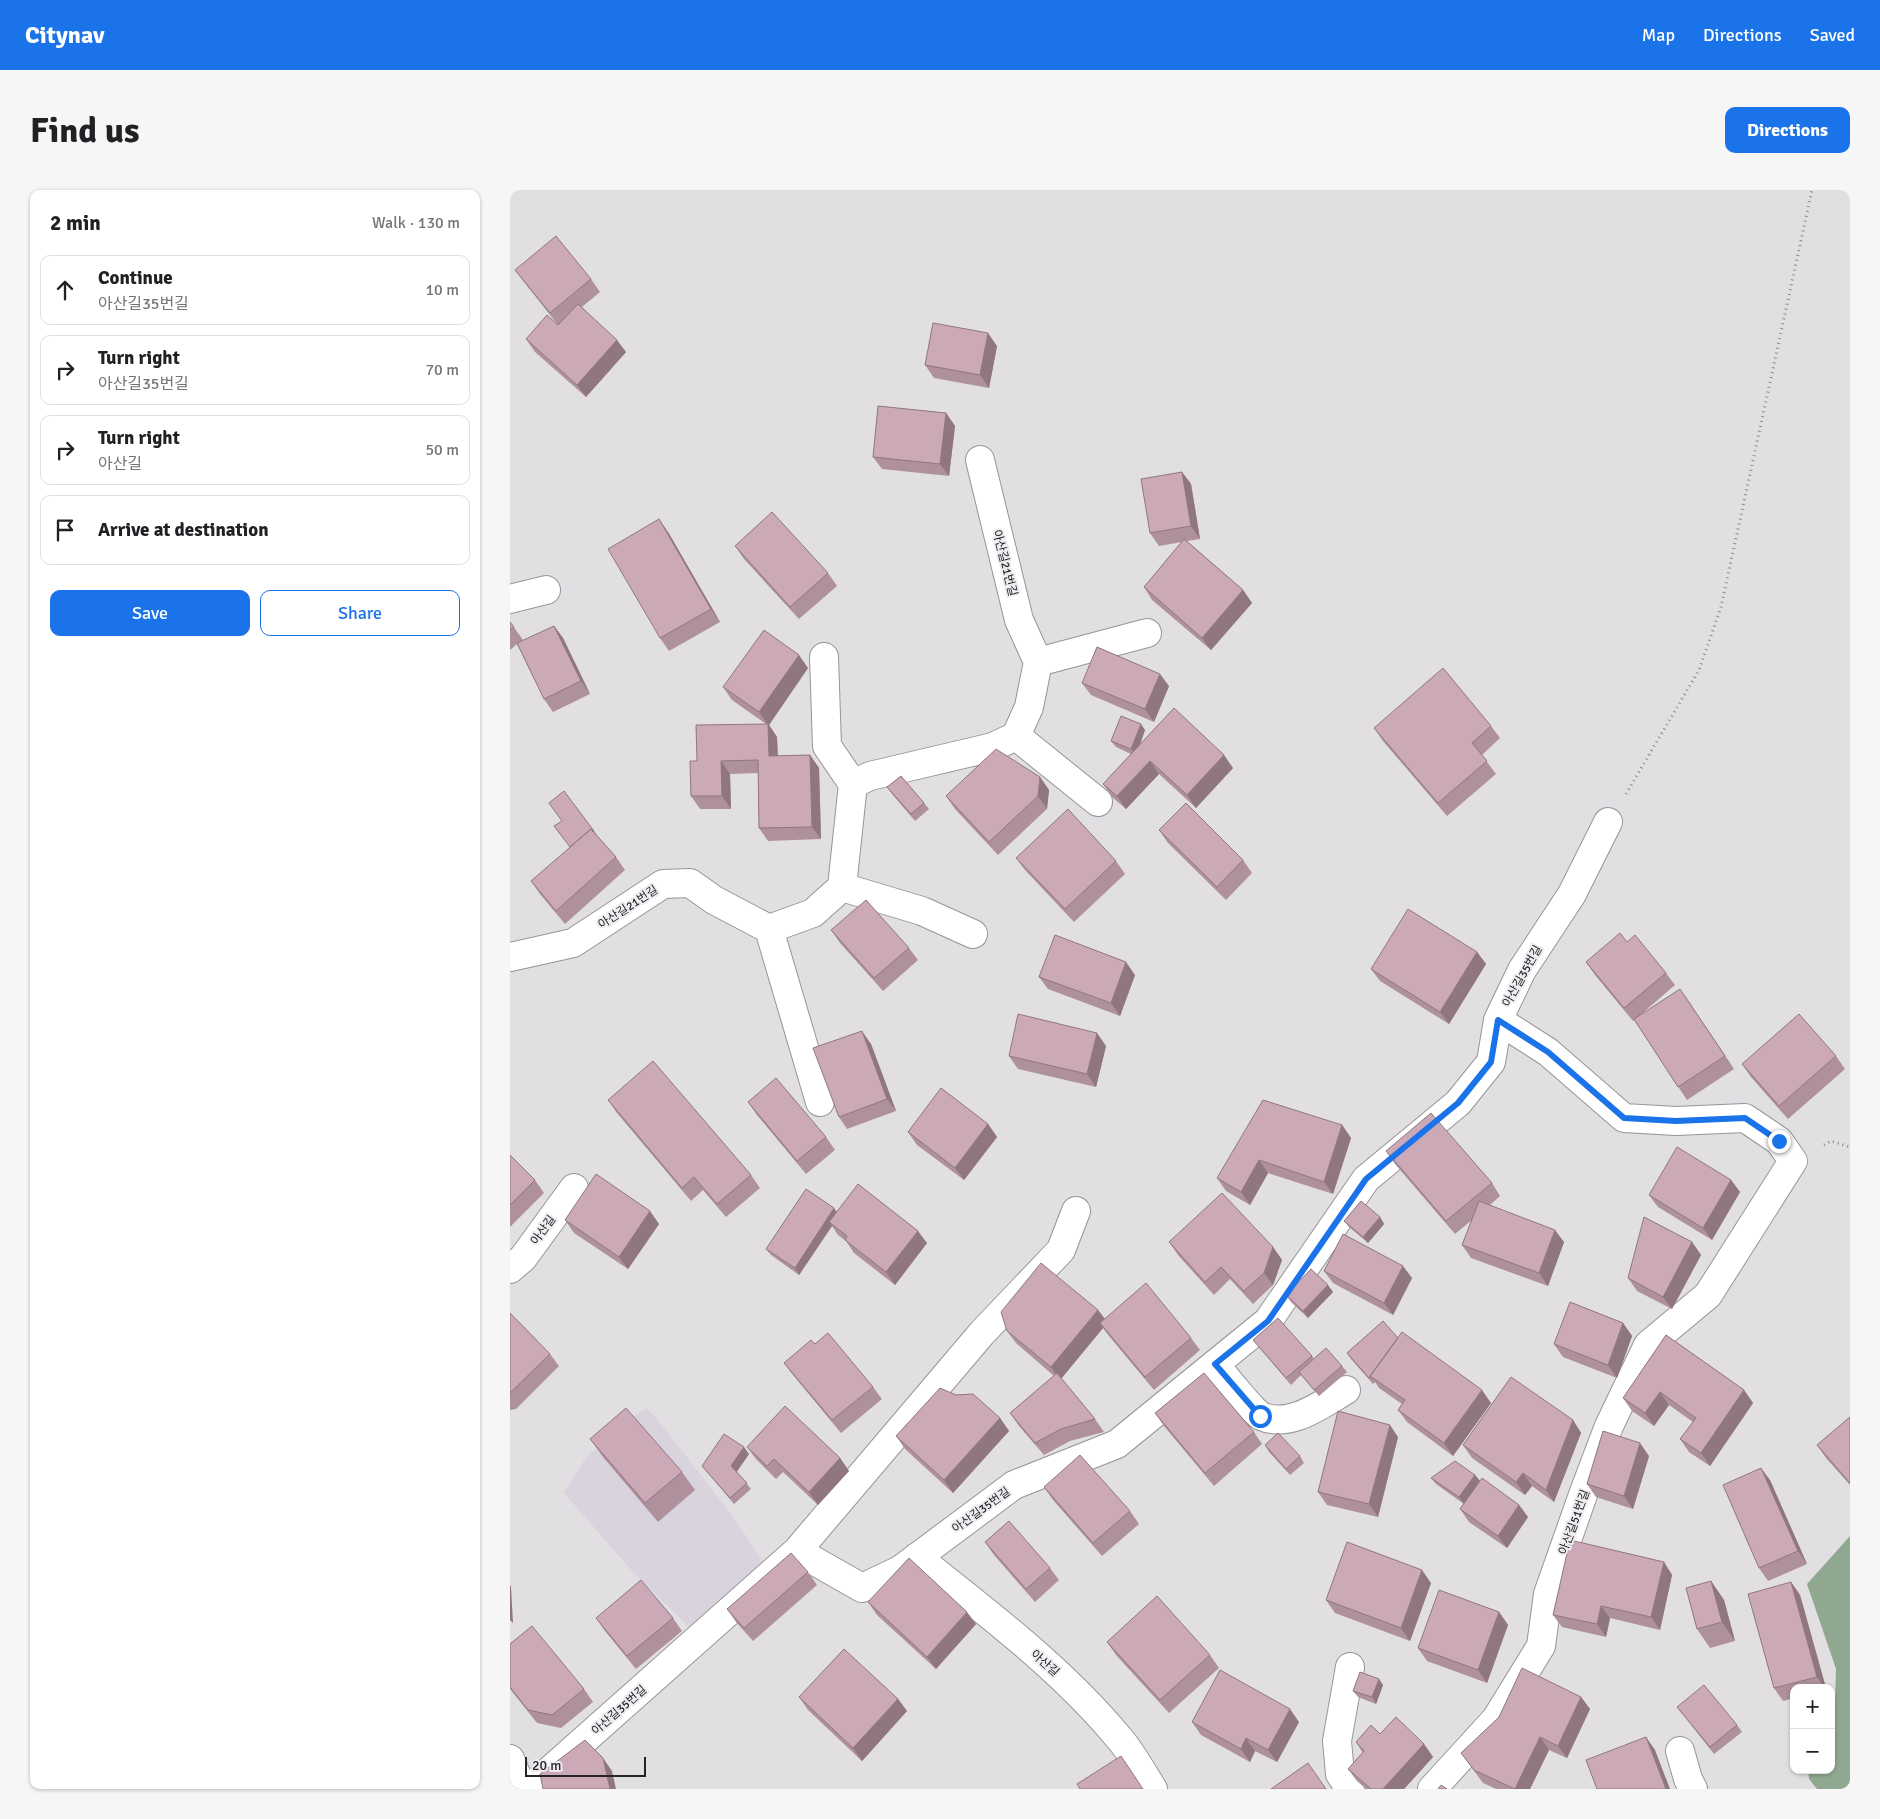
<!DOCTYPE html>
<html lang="en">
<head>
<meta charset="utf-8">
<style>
	:root { --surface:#fff; --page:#f6f6f6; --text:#202124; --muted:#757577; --line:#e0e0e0; --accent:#1a73e8 }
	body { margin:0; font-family:Signika,"Noto Sans KR",sans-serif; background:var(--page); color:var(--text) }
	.controls { position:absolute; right:15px; bottom:15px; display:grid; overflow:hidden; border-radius:10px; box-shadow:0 1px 4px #0004 }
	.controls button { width:45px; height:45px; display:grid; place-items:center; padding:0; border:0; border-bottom:1px solid var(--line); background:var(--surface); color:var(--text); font:25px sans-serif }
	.scale { position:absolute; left:15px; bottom:12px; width:121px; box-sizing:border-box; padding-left:5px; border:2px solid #252426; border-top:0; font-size:14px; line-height:18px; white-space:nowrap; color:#252426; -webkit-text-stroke:4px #eeecf0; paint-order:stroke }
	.stop { position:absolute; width:15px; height:15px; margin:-11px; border:4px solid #1a73e8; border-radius:50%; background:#fff }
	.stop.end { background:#1a73e8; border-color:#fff; box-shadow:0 1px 5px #0008 }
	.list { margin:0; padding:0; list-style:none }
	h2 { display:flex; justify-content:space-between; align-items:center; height:65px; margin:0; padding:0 20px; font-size:21px }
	h2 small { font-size:16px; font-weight:400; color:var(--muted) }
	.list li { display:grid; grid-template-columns:32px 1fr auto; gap:15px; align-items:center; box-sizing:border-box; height:70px; margin:0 10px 10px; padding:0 10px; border:1px solid var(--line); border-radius:10px }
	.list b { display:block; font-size:19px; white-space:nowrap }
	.list p { margin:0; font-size:16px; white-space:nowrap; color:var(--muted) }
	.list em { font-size:16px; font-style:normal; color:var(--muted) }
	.actions { display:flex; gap:10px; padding:15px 20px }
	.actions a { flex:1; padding:11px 0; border:1px solid var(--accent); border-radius:10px; text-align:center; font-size:18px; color:var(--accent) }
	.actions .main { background:var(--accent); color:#fff }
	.icon { flex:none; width:28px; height:28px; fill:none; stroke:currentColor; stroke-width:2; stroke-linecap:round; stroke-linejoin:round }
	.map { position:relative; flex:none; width:1340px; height:1599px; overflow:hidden; border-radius:10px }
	header { display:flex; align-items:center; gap:30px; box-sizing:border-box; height:70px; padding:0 25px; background:var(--accent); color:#fff }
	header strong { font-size:24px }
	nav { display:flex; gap:28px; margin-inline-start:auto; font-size:18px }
	.intro { display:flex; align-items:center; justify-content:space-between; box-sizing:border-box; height:120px; padding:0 30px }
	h1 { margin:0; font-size:35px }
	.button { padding:12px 22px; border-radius:10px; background:var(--accent); color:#fff; font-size:18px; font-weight:700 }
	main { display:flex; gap:30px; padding:0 30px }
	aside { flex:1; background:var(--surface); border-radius:10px; box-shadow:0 1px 4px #0004 }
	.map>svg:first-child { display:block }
</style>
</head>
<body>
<header>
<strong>Citynav</strong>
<nav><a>Map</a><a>Directions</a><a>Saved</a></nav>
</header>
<div class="intro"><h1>Find us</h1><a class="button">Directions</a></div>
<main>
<aside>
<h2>2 min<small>Walk · 130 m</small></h2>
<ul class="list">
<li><svg class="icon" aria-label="ahead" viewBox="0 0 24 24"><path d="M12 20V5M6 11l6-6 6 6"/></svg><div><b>Continue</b><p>아산길35번길</p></div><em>10 m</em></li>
<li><svg class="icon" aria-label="right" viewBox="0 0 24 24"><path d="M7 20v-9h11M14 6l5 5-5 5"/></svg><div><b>Turn right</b><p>아산길35번길</p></div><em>70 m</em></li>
<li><svg class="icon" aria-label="right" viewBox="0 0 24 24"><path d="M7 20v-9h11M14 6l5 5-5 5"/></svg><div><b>Turn right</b><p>아산길</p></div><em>50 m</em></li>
<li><svg class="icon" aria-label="arrive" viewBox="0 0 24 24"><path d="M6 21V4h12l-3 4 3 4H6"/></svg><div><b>Arrive at destination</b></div></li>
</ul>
<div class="actions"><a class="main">Save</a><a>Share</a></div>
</aside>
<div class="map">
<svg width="1340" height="1599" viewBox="0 0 1340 1599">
	<rect width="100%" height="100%" fill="#e1dfe2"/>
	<path fill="#d8d3dd" d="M137 1218 151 1234 221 1324 255 1374 180 1438 122 1381 54 1303 75 1269 120 1228Z"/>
	<path fill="#90a88f" d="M1340 1346V1599H1307L1299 1589 1298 1580H1321V1514L1325 1513 1326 1479 1297 1394Z"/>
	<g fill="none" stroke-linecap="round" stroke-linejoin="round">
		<g stroke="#969498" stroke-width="30">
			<path id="minor" d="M0 409 36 400
				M314 467 317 556 343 594
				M528 472 637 443
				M506 546 588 612
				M332 697 412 721 463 744
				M259 739 310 912
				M0 767 63 753 153 694 180 693 204 710 259 739 303 723 332 697 343 594 360 586 483 557 506 546 519 517 528 472 509 430 470 270
				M0 1079 13 1068 64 998
				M705 1174C712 1183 745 1224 751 1226 780 1239 812 1214 836 1200
				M287 1361 472 1143 551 1060 566 1021
				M407 1367C477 1423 551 1478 609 1548 622 1563 632 1582 643 1599
				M840 1477 827 1551 830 1584 840 1599
				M1170 1561 1178 1589 1183 1599
				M0 1569 12 1599
				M19 1599 287 1361 352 1398 390 1380 504 1295 607 1254 758 1131 856 989 948 913 981 872 988 830 1012 780 1062 704 1098 632
				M922 1599 986 1529 1031 1456 1038 1404 1074 1302 1099 1236 1138 1155 1198 1105 1283 971 1269 951 1235 928 1166 931 1114 928 1038 862 988 830"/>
		</g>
		<path stroke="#8c8a8d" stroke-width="3" stroke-dasharray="1 4" stroke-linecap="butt" d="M1116 604 1189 480 1211 417 1302 0
			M1314 955 1321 951 1340 957"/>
		<use href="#minor" stroke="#fff" stroke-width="28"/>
	</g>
	<path fill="#af919d" d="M5 80 81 89 90 102 72 117 116 162 76 207 25 162 16 149 48 135 14 92Z
		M487 156 479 198 424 188 415 175Z
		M436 223 445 236 439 286 372 279 363 267Z
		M672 282 681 294 690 349 677 351 733 400 742 413 701 460 642 410 634 397 672 352 649 356 640 343Z
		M158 342 210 432 159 461 150 448Z
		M225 356 318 383 327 396 289 429 234 369Z
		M0 432 13 450 9 453 44 436 53 448 80 504 43 522 34 509 7 454 0 460Z
		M298 478 259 535 267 547 268 566 300 565 309 578 311 649 258 651 249 638 248 583 220 584 221 619H190L181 606 187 571 256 534 222 510 213 497Z
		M572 493 659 496 644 532 581 505Z
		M981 536 990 548 972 565 986 584 937 626 873 551 864 538Z
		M635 540 630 555 723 578 686 618 649 584 616 619 602 607 593 594 621 564 606 557 601 551Z
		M530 587 539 600 537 619 488 665 445 619 436 606Z
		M377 597 414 613 419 619 405 631 382 604Z
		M649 640 733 670 742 683 716 710 658 653Z
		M84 641 89 648 106 667 115 680 55 734 30 704 21 691Z
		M506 668 606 671 615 684 564 732 515 680Z
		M321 740 399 758 408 770 373 801 330 753Z
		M1117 752 1156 783 1165 795 1128 827 1179 812 1224 879 1177 910 1124 830 1123 831 1085 785 1076 772Z
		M967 762 976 774 939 834 870 791 861 779Z
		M625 785 610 826 538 799 529 787Z
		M361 854 386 921 337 939 329 927Z
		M596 856 586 897 508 879 499 866Z
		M1326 866 1335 879 1278 929 1241 887 1232 874Z
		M98 910 241 985 250 998 216 1027 193 1000 181 1011 107 923Z
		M238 912 316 947 325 960 296 984 247 925Z
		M478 934 487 947 454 990 407 955 398 942Z
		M832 935 841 948 823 1004 758 983 740 1015 716 1001 707 988Z
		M876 961 982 993 990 1006 980 1015 1054 1052 1038 1096 961 1068 952 1055 962 1030 945 1044 885 974Z
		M0 965 25 990 34 1003 0 1037Z
		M1221 990 1230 1002 1202 1050 1148 1017 1139 1005Z
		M327 1022 417 1053 385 1095 344 1063 336 1051 328 1045 322 1036 289 1085 261 1065 256 1059Z
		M870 1027 874 1034 858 1053 839 1037 834 1031Z
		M55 1030 149 1034 118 1079 64 1043Z
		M659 1052 763 1057 772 1070 763 1095 743 1114 720 1089 704 1105 668 1065Z
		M1182 1052 1191 1065 1162 1119 1127 1101 1118 1088Z
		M814 1081 902 1088 883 1125 823 1093Z
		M823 1102 798 1128 781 1112 776 1105Z
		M588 1120 595 1129 681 1148 690 1160 644 1200 599 1146 593 1138 551 1189 585 1229 594 1242 560 1251 534 1265 509 1236 500 1223 544 1186 506 1153 497 1141Z
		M0 1123 40 1164 49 1176 6 1219 0 1220Z
		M1113 1133 1122 1146 1107 1188 1053 1167 1044 1154Z
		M1156 1145 1234 1200 1243 1213 1200 1276 1179 1262 1170 1249 1183 1232 1159 1215 1144 1236 1122 1221 1113 1208Z
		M888 1148 981 1213 943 1266 897 1232 888 1220 892 1214 869 1198 865 1192 863 1194 841 1169 837 1163Z
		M743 1150 802 1166 804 1169 832 1176 837 1182 809 1206 791 1185 781 1195 748 1156Z
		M305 1154 363 1197 372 1209 331 1243 283 1185 274 1173Z
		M645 1223 744 1242 752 1254 704 1296 654 1236Z
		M1340 1227V1295L1316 1268 1307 1255Z
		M490 1228 499 1241 443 1303 395 1259 386 1246Z
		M1063 1230 1071 1243 1044 1312 1022 1296 1015 1305 962 1268 953 1255Z
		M888 1247 868 1327 817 1315 808 1302Z
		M80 1249 172 1282 185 1300 148 1332 93 1267Z
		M755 1255 790 1266 794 1273 780 1285 759 1262Z
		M237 1257 330 1268 339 1281 308 1315 273 1282 266 1289 246 1269Z
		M239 1264 227 1282 241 1299 224 1314 197 1282 192 1276Z
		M1139 1266 1123 1319 1086 1307 1077 1294Z
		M965 1285 970 1291 1009 1315 1018 1327 997 1358 959 1332 950 1319 954 1314 926 1294 921 1288Z
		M1260 1290 1297 1374 1258 1391 1249 1378Z
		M534 1297 620 1321 629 1334 592 1366 543 1310Z
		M475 1352 540 1378 549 1390 525 1412 484 1365Z
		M1154 1372 1162 1385 1150 1440 1100 1428 1096 1447 1052 1437 1043 1425Z
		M298 1382 307 1395 243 1451 226 1432 217 1419Z
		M1201 1391 1214 1410 1225 1451 1200 1458 1187 1439Z
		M1281 1392 1290 1405 1316 1498H1284V1508L1273 1511 1264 1498Z
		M921 1393 900 1451 825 1423 816 1410Z
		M358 1412 466 1434 426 1479 367 1425Z
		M989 1422 998 1435 977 1493 917 1471 908 1458Z
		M86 1428H163L172 1441 126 1479 95 1441Z
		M597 1452 700 1465 709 1478 659 1523 606 1465Z
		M0 1454 74 1499 83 1512 51 1538 27 1533 0 1499Z
		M873 1495 866 1514 848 1507 843 1501Z
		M289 1507 388 1509 397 1521 352 1571 298 1520Z
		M1071 1507 1080 1519 1057 1568 1039 1560 1020 1599H986L973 1593 951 1563Z
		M1167 1517 1227 1535 1232 1542 1204 1564Z
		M682 1532H789L767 1572 745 1561 740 1572 691 1545Z
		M870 1544 914 1554 923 1567 894 1599H856L847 1591 838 1579 853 1563 846 1552Z"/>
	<path fill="#8f7680" d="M478 143 487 156 479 198 470 185Z
		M107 150 116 162 76 207 67 195Z
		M436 223 445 236 439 286 430 274Z
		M672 282 681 294 690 349 681 336Z
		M149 329 158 342 210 432 201 419Z
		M733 400 742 413 701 460 692 448Z
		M44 436 53 448 80 504 71 491Z
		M289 465 298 478 259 535 267 547 268 579 259 566 258 535 249 522Z
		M650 484 659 496 644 532 635 519Z
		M631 534 635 540 626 565 621 559Z
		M300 565 309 578 311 649 302 637Z
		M714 565 723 578 686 618 677 605Z
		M211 571 220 584 221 619 212 606Z
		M640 571 649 584 616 619 607 606Z
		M530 587 539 600 537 619 528 606Z
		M967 762 976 774 939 834 930 822Z
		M616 772 625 785 610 826 601 813Z
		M1170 799 1179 812 1224 879 1215 866Z
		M352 841 361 854 386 921 377 909Z
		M587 843 596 856 586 897 577 884Z
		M478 934 487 947 454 990 445 978Z
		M832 935 841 948 823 1004 814 992Z
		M749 970 758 983 740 1015 731 1002Z
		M1221 990 1230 1002 1202 1050 1193 1038Z
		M324 1018 329 1025 319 1032 322 1036 289 1085 285 1078Z
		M140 1021 149 1034 118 1079 109 1067Z
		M870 1027 874 1034 858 1053 853 1047Z
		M1045 1040 1054 1052 1038 1096 1029 1083Z
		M408 1041 417 1053 385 1095 376 1082Z
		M1182 1052 1191 1065 1162 1119 1153 1107Z
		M763 1057 772 1070 763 1095 754 1083Z
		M893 1076 902 1088 883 1125 874 1113Z
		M818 1095 823 1102 798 1128 793 1121Z
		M588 1120 597 1132 590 1133 593 1138 550 1190 541 1177Z
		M1113 1133 1122 1146 1107 1188 1098 1175Z
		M972 1200 981 1213 943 1266 934 1253Z
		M1234 1200 1243 1213 1200 1276 1191 1263Z
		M1150 1202 1159 1215 1144 1236 1135 1223Z
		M490 1228 499 1241 443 1303 434 1290Z
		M1063 1230 1071 1243 1044 1312 1036 1300Z
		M880 1235 888 1247 868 1327 859 1314Z
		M1130 1253 1139 1266 1123 1319 1114 1306Z
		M234 1257 239 1264 226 1282 221 1276Z
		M330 1268 339 1281 308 1315 299 1302Z
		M1251 1278 1260 1290 1297 1374 1288 1361Z
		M1013 1283 1022 1296 1015 1305 1006 1292Z
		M965 1285 970 1291 954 1314 949 1307Z
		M1009 1315 1018 1327 997 1358 988 1346Z
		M1154 1372 1162 1385 1150 1440 1141 1427Z
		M912 1380 921 1393 900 1451 891 1438Z
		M1201 1391 1214 1410 1225 1451 1212 1432Z
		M1281 1392 1290 1405 1316 1498H1315L1307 1487Z
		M0 1395 1 1397 3 1433 0 1430Z
		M1091 1416 1100 1428 1096 1447 1087 1434Z
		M457 1422 466 1434 426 1479 417 1467Z
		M989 1422 998 1435 977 1493 968 1480Z
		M869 1489 873 1495 866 1514 862 1507Z
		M1071 1507 1080 1519 1057 1568 1048 1556Z
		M388 1509 397 1521 352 1571 343 1558Z
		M780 1519 789 1532 767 1572 758 1560Z
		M1030 1547 1039 1560 1020 1599H1005Z
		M1136 1547 1145 1560 1160 1599H1156Z
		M736 1548 745 1561 740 1572 731 1559Z
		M914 1554 923 1567 894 1599H873Z
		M93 1568 102 1581 106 1599H100Z"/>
	<path fill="#cca9b7" stroke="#8f7680" d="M46 46 81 89 40 123 5 80Z
		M68 114 107 150 67 195 16 149 37 125 48 135Z
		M423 133 478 143 470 185 415 175Z
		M368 216 436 223 430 274 363 267Z
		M672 282 681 336 640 343 631 289Z
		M262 322 318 383 280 417 225 356Z
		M149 329 201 419 150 448 98 359Z
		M674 349 733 400 692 448 634 397Z
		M0 432 4 437 0 440Z
		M44 436 71 491 34 509 7 453Z
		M254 440 289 465 249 522 213 497Z
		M587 457 650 484 635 519 572 493Z
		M933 478 981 536 962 553 977 571 928 613 864 538Z
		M664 518 714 565 677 605 640 571 607 606 593 594Z
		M611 526 631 534 621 559 601 551Z
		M258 534 259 566 300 565 302 637 249 638 248 570 211 571 212 606H181L180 571H187L186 535Z
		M486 559 530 587 528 606 479 652 436 606Z
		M391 586 414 613 401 624 377 597Z
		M54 601 84 641 83 642 81 639 60 657 44 636 52 631 39 613Z
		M676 613 733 670 707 697 649 640Z
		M558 619 606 671 555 719 506 668Z
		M81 639 106 667 46 721 21 691Z
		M356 710 399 758 364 788 321 740Z
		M898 719 967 762 930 822 861 779Z
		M1110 743 1117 752 1125 745 1156 783 1114 818 1076 772Z
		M545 745 616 772 601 813 529 787Z
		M1170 799 1215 866 1168 897 1124 829Z
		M508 824 587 843 577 884 499 866Z
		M1289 824 1326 866 1269 916 1232 874Z
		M352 841 377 909 329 927 303 858Z
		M143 871 241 985 207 1014 184 987 172 998 98 910Z
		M266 888 316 947 287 971 238 912Z
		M431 898 478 934 445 978 398 942Z
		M753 910 832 935 814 992 749 970 731 1002 707 988Z
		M921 923 982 993 936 1031 876 961Z
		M1167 957 1221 990 1193 1038 1139 1005Z
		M0 965 25 990 0 1015Z
		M86 984 140 1021 109 1067 55 1030Z
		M348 994 408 1041 376 1082 335 1050 337 1046 319 1032Z
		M296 999 324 1018 285 1078 256 1059Z
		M712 1003 763 1057 754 1083 734 1101 711 1077 695 1092 659 1052Z
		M851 1011 870 1027 853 1047 834 1031Z
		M969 1011 1045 1040 1029 1083 952 1055Z
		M1134 1027 1182 1052 1153 1107 1118 1088Z
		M833 1044 893 1076 874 1113 814 1081Z
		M531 1073 588 1120 541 1177 497 1141 491 1122Z
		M801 1079 818 1095 793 1121 776 1105Z
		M636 1093 681 1148 635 1187 590 1133Z
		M1060 1112 1113 1133 1098 1175 1044 1154Z
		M0 1123 40 1164 0 1203Z
		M768 1128 802 1166 776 1188 743 1150Z
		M873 1131 888 1148 859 1188 837 1163Z
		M892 1142 972 1200 934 1253 888 1220 895 1210 860 1186Z
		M318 1143 363 1197 322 1230 274 1173 301 1150 305 1154Z
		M1156 1145 1234 1200 1191 1263 1170 1249 1186 1228 1150 1202 1135 1223 1113 1208Z
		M816 1158 832 1176 804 1200 789 1182Z
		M547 1183 585 1229 551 1239 525 1253 500 1223Z
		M694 1183 744 1242 695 1283 645 1223Z
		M1001 1187 1063 1230 1036 1300 1013 1283 1006 1292 953 1255Z
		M430 1198 446 1205 463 1204 490 1228 434 1290 386 1246Z
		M275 1216 330 1268 299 1302 264 1269 257 1276 237 1257Z
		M116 1218 172 1282 135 1313 80 1249Z
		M828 1221 880 1235 859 1314 808 1302Z
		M1340 1227V1293L1307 1255Z
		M1093 1241 1130 1253 1114 1306 1077 1294Z
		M768 1243 790 1266 776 1279 755 1255Z
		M214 1244 234 1257 221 1276 237 1293 220 1308 192 1276Z
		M570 1265 620 1321 583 1353 534 1297Z
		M945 1271 965 1285 949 1307 921 1288Z
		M1251 1278 1288 1361 1249 1378 1213 1295Z
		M972 1288 1009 1315 988 1346 950 1319Z
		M499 1331 540 1378 516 1399 475 1352Z
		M1060 1350 1154 1372 1141 1427 1091 1416 1087 1434 1043 1425Z
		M837 1352 912 1380 891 1438 816 1410Z
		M281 1363 298 1382 234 1438 217 1419Z
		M399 1368 457 1422 417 1467 358 1412Z
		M131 1390 163 1428 117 1466 86 1428Z
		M1201 1391 1212 1432 1187 1439 1176 1398Z
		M1281 1392 1307 1487 1264 1498 1238 1404Z
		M929 1400 989 1422 968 1480 908 1458Z
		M647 1406 700 1465 650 1510 597 1452Z
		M22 1436 74 1499 42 1525 18 1520 0 1497V1454Z
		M334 1459 388 1509 343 1558 289 1507Z
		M1012 1478 1071 1507 1048 1556 1030 1547 1005 1599 964 1580 951 1563 989 1527Z
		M710 1480 780 1519 758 1560 736 1548 731 1559 682 1532Z
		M850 1482 869 1489 862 1507 843 1501Z
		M1194 1495 1227 1535 1200 1557 1167 1517Z
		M886 1527 914 1554 873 1599H861L838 1579 854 1561 846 1552 861 1535 870 1544Z
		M1136 1547 1156 1599H1087L1076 1570Z
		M75 1550 93 1568 100 1599H33L30 1584Z
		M611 1566 633 1599H570L567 1594Z
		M798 1573 816 1599H761Z
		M931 1595 937 1599H928Z"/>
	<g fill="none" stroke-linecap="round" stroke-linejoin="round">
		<path stroke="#1a73e8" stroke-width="6" d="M750 1226 705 1174 758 1131 856 989 948 913 981 872 988 830 1038 862 1114 928 1166 931 1235 928 1269 951"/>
	</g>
	<g text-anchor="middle" stroke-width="4" stroke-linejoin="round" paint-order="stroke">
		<g font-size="12" fill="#252426" stroke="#eeecf0">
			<text transform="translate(495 373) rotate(76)" y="4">아산길21번길</text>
			<text transform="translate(118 717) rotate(-33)" y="4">아산길21번길</text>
			<text transform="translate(1012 786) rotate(-61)" y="4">아산길35번길</text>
			<text transform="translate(33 1040) rotate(-54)" y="4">아산길</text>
			<text transform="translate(471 1320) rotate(-36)" y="4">아산길35번길</text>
			<text transform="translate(1064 1332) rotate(-70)" y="4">아산길51번길</text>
			<text transform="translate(535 1473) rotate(41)" y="4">아산길</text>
			<text transform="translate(109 1520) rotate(-41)" y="4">아산길35번길</text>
		</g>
	</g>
</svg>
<div class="controls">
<button>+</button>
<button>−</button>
</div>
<div class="scale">20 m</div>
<div class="stop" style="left:750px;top:1226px"></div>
<div class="stop end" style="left:1269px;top:951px"></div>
</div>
</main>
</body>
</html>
